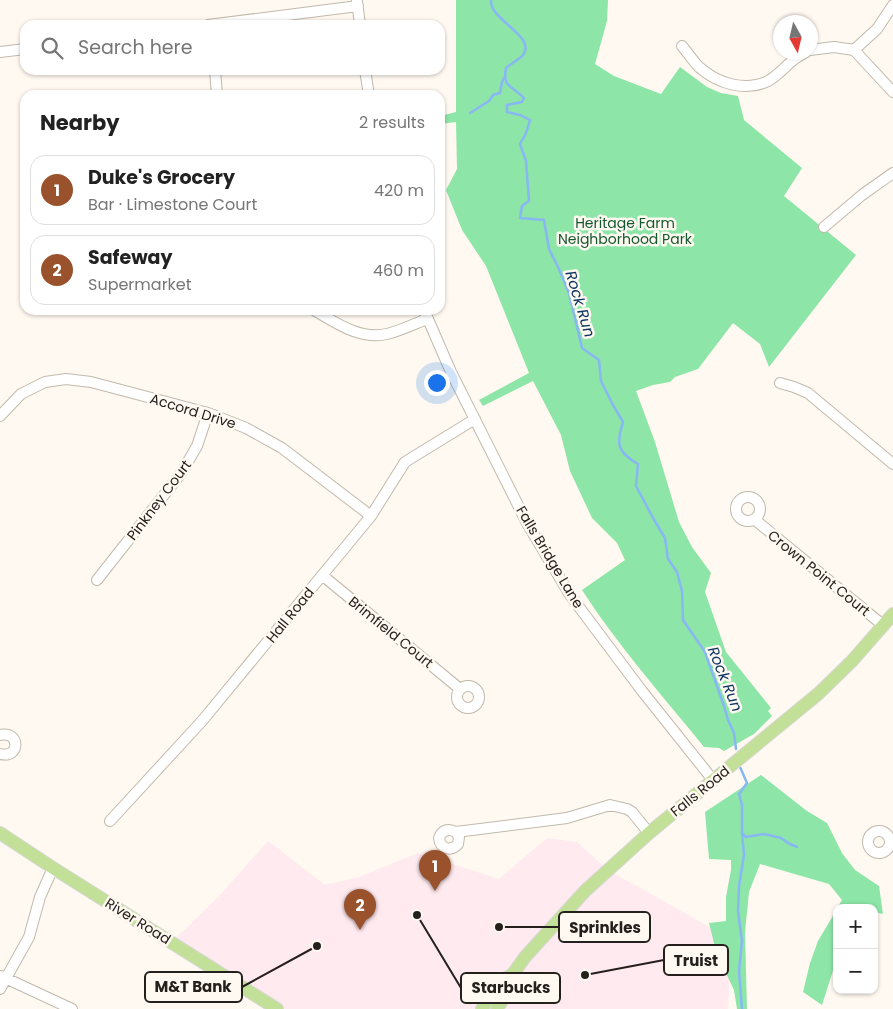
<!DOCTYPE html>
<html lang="en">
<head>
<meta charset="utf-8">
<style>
	:root { --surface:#fff; --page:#f6f6f6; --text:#222; --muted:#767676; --line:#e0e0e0; --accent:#99522c }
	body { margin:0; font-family:Poppins,sans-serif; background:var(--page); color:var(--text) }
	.controls { position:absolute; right:15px; bottom:15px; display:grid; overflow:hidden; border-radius:10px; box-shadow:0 1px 4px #0004 }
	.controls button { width:45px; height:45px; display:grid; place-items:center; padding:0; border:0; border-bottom:1px solid var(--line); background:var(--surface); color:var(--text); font:25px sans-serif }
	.compass { position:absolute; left:773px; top:15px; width:45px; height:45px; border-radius:50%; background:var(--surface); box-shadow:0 1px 4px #0004; rotate:172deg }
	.you { position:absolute; left:436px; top:382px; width:18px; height:18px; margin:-12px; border:4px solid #fff; border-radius:50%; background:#1a73e8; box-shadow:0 0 0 8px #1a73e833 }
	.badge { display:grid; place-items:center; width:32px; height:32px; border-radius:50%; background:var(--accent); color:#fff; font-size:16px; font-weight:700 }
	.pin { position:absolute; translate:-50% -41px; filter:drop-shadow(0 1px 2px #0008) }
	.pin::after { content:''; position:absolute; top:26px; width:18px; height:15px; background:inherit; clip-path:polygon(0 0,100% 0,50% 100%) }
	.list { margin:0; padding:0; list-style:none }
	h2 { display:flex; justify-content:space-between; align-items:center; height:65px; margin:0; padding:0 20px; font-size:21px }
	h2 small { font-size:16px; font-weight:400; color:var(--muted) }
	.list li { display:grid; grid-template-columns:32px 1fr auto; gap:15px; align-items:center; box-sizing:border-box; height:70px; margin:0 10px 10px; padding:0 10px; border:1px solid var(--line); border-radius:15px }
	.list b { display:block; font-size:19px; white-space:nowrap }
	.list p { margin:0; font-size:16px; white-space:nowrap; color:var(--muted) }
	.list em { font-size:16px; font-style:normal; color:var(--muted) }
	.icon { flex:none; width:28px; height:28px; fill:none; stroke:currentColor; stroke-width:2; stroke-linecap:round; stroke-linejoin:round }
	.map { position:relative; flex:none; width:893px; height:1009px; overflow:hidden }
	.search { position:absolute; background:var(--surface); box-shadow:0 1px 4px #0004; left:20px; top:20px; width:425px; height:55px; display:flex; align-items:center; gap:12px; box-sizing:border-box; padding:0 18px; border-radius:15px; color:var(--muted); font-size:19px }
	.panel { position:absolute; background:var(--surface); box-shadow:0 1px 4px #0004; left:20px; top:90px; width:425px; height:225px; border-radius:15px }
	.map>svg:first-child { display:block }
</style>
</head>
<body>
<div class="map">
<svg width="893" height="1009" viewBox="0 0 893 1009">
	<rect width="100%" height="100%" fill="#fff9f1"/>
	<path fill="#ffeaf0" d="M547 838 577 842 608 870 731 939 728 1009H277L172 942 222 893 268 841 325 885 359 877 418 853 499 879Z"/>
	<path fill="#8de5a7" d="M456 0H608L607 21 595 64 614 76 661 94 680 67 707 87 721 93 738 96 744 120 802 168 784 196 856 255 769 367 760 344 733 323 698 369 675 377 670 382 653 385 636 391 655 442 679 522 692 547 711 573 705 592 726 652 771 708 768 711 772 716 754 734 724 751 719 748 704 747C662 695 618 646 582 590L625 560 617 543 592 518 570 471 561 435 533 381 483 406 479 400 529 373 486 266 462 230 446 190 457 169 456 122 440 124V116L456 112Z
		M761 775 807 811 827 823 842 853 855 870 879 886 883 914 874 912V908H837L842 900 829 884 760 864 749 892 745 932 747 1009H737L734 990 723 967 714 943 709 923 726 921V897L731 870V860L709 859 705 812Z
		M837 909V958L822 1005 803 992 810 963 818 941Z"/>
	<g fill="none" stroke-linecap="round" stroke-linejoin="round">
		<path stroke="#88b7f4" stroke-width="2.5" d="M491 0C489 20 537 36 523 55 520 59 510 64 506 68 502 88 512 85 524 98L522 102 507 105V112L520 115 530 120 526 133 520 144 526 161 529 201 522 206 520 218 544 220 549 249 558 267 569 293 582 348 599 360 601 381 613 405 623 422C616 444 617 452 638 464L636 486 653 518 665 538 668 559 677 572 682 591 683 620 705 652 724 706 728 720 734 733 736 749
			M470 113 489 101 493 95 500 93 502 82 504 78
			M740 767 747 783 739 794 742 805V833L744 855 739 886 738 911 742 941 739 971 742 1009
			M742 833 746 837 764 834 781 838 788 843 797 847"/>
		<g stroke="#c2b9ac" stroke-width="12">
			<path id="minor" d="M357 1 360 25
				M208 25 358 6
				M682 46C688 53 693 61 699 67 718 84 746 92 768 81 779 75 786 65 796 58 799 56 803 54 806 52
				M810 50 834 47 854 50 877 29 893 5
				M854 50 893 92
				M0 52 25 49
				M215 70 217 95
				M365 70 369 95
				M824 227 862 195 893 173
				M314 310C336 323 360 340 387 334 400 331 414 324 427 319
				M424 310 451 372 528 525 570 595 642 691 713 780
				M780 383 794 387 808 393 893 464
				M0 416 21 394 45 382 66 379 91 382 208 413 246 428 282 448 371 516
				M736 509a12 12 0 1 1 24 0a12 12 0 1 1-24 0Z
				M754 519 884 626
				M322 575 460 689
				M97 580 182 472 197 446 208 413
				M457 697a11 11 0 1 1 22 0a11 11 0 1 1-22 0Z
				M0 735C20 730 21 759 0 754
				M110 821 202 721 371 516 405 462 475 419
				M868 842a11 11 0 1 1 22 0a11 11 0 1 1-22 0Z
				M456 832 459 837 458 844C451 852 440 849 439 838 442 830 448 828 456 832L567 818 610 805 627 809 632 812 649 833
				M1 976 72 1009
				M0 989 29 937 40 897 53 868"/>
		</g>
		<g stroke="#d8d7d6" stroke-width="14">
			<path id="major" d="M0 833 53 868 277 1009
				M482 1009 498 983 513 974
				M497 1009 510 987 513 974 525 957 585 891 649 833 818 694 852 661 893 614"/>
		</g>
		<use href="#minor" stroke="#fff" stroke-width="10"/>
		<use href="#major" stroke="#c2e098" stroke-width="12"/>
	</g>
	<g text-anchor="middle" stroke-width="5" stroke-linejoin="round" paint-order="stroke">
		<g font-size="14" fill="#13572f" stroke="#fff9f1">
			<text x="625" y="228">Heritage Farm<tspan x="625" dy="16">Neighborhood Park</tspan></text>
		</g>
		<g font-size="14" fill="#24201c" stroke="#fff9f1">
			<text transform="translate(193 411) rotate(17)" y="5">Accord Drive</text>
			<text transform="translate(159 500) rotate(-53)" y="5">Pinkney Court</text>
			<text transform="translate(550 557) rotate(59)" y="5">Falls Bridge Lane</text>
			<text transform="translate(819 573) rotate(39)" y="5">Crown Point Court</text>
			<text transform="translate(290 615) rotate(-51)" y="5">Hall Road</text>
			<text transform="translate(391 632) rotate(39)" y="5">Brimfield Court</text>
			<text transform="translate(700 791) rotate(-39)" y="5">Falls Road</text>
			<text transform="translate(138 921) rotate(32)" y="5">River Road</text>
		</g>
		<g font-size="15" font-style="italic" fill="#0d3564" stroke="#fff9f1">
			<text transform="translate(580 304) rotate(73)" y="5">Rock Run</text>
			<text transform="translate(725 679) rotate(68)" y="5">Rock Run</text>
		</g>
	</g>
	<path fill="none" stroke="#24201c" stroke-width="2" d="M499 927L559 927M585 975L664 960M317 946L242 987M417 915L461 988"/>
	<g fill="#24201c" stroke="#fff9f1" stroke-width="2">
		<circle cx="499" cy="927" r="5"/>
		<circle cx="585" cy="975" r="5"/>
		<circle cx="317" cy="946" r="5"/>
		<circle cx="417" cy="915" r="5"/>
	</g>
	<g fill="#fff9f1" stroke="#24201c" stroke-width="2">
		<rect x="559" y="912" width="91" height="30" rx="5"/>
		<rect x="664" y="945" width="64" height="30" rx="5"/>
		<rect x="145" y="972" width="97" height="30" rx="5"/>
		<rect x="461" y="973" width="99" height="30" rx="5"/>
	</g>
	<g font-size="15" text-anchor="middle" font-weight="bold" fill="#24201c">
		<text x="605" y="933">Sprinkles</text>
		<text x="696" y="966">Truist</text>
		<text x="193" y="992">M&amp;T Bank</text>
		<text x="511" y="993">Starbucks</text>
	</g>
</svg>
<div class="controls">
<button>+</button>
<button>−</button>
</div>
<svg class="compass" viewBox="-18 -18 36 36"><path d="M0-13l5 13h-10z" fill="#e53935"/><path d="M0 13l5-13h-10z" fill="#767676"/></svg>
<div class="you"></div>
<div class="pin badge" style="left:435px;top:891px">1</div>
<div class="pin badge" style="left:360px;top:930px">2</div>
<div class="search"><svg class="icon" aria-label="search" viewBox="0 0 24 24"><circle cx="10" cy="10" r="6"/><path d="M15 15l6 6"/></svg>Search here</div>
<section class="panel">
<h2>Nearby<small>2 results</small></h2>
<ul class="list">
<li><span class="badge">1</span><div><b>Duke's Grocery</b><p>Bar · Limestone Court</p></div><em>420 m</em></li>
<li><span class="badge">2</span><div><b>Safeway</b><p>Supermarket</p></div><em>460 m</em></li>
</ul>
</section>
</div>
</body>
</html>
